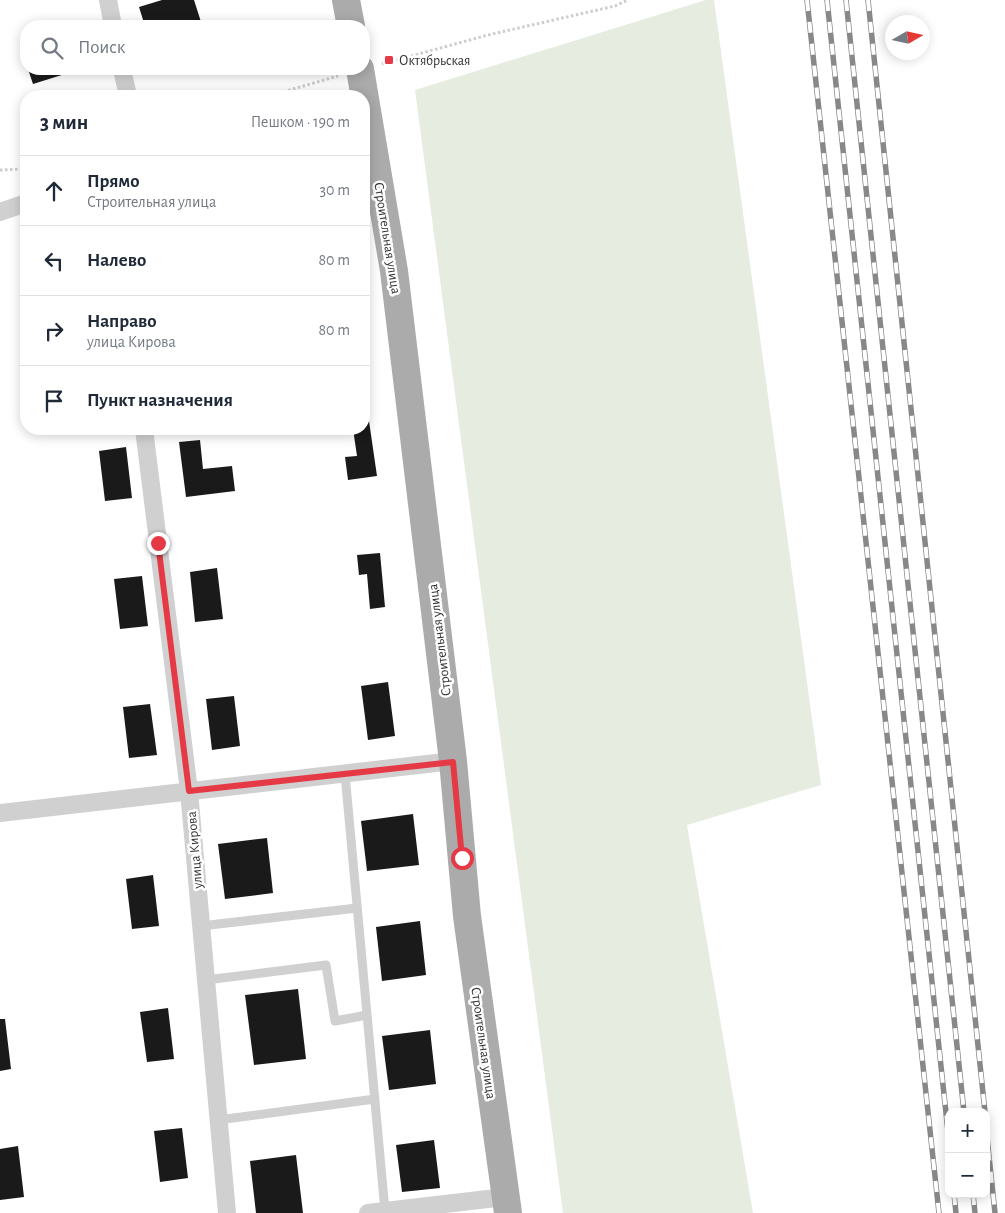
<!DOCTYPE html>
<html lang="ru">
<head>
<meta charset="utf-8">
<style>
	:root { --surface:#fff; --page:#f2f2f3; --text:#1f2937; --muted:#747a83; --line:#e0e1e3 }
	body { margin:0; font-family:"Alegreya Sans",sans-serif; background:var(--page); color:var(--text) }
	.controls { position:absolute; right:15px; bottom:15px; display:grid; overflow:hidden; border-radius:10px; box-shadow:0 2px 12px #0003 }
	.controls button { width:45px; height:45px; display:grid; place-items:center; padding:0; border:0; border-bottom:1px solid var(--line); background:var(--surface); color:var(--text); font:25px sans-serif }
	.compass { position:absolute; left:885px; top:15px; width:45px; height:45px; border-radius:50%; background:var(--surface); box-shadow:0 2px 12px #0003; rotate:81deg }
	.stop { position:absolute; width:15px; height:15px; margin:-11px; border:4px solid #e63946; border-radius:50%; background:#fff }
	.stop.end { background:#e63946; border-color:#fff; box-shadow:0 1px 5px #0008 }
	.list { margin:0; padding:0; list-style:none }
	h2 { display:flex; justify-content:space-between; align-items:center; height:65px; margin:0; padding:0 20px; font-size:21px }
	h2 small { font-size:16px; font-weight:400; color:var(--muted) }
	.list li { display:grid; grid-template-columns:32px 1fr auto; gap:15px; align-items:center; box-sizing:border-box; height:70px; padding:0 20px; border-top:1px solid var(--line) }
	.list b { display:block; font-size:19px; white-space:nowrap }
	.list p { margin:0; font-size:16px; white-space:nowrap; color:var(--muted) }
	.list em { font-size:16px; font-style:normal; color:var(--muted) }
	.icon { flex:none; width:28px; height:28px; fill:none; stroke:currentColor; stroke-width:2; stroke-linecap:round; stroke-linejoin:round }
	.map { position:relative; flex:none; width:1005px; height:1213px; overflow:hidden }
	.search { position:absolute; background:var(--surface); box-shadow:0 2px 12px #0003; left:20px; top:20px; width:350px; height:55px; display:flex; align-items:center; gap:12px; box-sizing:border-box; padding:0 18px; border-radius:20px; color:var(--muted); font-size:19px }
	.panel { position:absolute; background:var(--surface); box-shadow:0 2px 12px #0003; left:20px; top:90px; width:350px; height:345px; border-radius:20px }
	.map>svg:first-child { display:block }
</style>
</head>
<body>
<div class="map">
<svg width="1005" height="1213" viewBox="0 0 1005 1213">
	<rect width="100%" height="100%" fill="#fff"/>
	<path fill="#e6ecdf" d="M706 0H714L821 785 687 825 753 1213H563L415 90Z"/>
	<path fill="#1a1a1a" d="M162 0H194L202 25 145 26 139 7Z
		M28 69H81L33 84Z
		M369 421 377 476 348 480 345 457 357 456 353 429H364V422Z
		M200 440 203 469 232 466 235 491 186 497 179 442Z
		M126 447 132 498 105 501 99 451Z
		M380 553 385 607 370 609 367 574 359 575 357 555Z
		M217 568 223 619 195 622 190 572Z
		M142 576 148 626 120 629 114 579Z
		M388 682 395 736 368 740 361 686Z
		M234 696 240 746 212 750 206 699Z
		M150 704 157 755 129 758 123 707Z
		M413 814 419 865 367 871 361 821Z
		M267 838 273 893 225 899 218 844Z
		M153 875 159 926 132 929 126 879Z
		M420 921 426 975 382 981 376 927Z
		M298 989 306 1059 254 1065 245 995Z
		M168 1008 174 1059 147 1062 140 1012Z
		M0 1019H5L11 1069 0 1071Z
		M430 1030 436 1084 389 1090 382 1036Z
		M182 1128 188 1178 160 1182 154 1131Z
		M434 1140 440 1188 402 1192 396 1145Z
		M18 1146 24 1197 0 1200V1149Z
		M296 1155 303 1213H256L250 1161Z"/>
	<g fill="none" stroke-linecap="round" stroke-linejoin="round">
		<path stroke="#cdcdcd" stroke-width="3" stroke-dasharray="2.5 2.5" stroke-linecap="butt" d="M382 64 488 35 615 6 628 0
			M269 96 338 76
			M0 170 26 169"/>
		<path stroke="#d0d0d0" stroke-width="9" d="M345 774 385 1211
			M201 926 357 908
			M206 980 326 965 335 1021 367 1015
			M218 1120 375 1099"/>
		<path stroke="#d0d0d0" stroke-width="18" d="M108 0 113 26
			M122 69 128 96
			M0 212 26 203
			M144 429 189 791 227 1213
			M0 813 453 761
			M368 1213 505 1197"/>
		<path stroke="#ababab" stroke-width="28" d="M346 0 351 26
			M360 69 394 271 453 761 467 916 508 1213"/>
		<g stroke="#888" stroke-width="5.5">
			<path id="rail" d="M807 0 939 1213
				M827 0 949 1141
				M846 0 964 1112
				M868 0 985 1112
				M986 1128 995 1213
				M954 1194 956 1213
				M973 1194 975 1213"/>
		</g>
		<use href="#rail" stroke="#fff" stroke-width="4" stroke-dasharray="11" stroke-linecap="butt"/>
	</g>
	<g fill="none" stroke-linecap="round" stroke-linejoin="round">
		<path stroke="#e63946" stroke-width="6" d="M158 543 189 791 453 762 462 858"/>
	</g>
	<rect fill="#e63946" stroke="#fff" stroke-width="2" x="384" y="55" width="10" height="10" rx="2.5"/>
	<g text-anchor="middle" stroke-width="5" stroke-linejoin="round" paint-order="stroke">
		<g font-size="14" fill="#333" stroke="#fff" text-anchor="start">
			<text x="399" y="65">Октябрьская</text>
		</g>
		<g font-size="14" fill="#333" stroke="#fff">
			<text transform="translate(388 238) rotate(81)" y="5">Строительная улица</text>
			<text transform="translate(439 640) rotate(-97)" y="5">Строительная улица</text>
			<text transform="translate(194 850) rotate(-95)" y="5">улица Кирова</text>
			<text transform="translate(484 1043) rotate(82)" y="5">Строительная улица</text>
		</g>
	</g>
</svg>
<div class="controls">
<button>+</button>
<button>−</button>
</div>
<svg class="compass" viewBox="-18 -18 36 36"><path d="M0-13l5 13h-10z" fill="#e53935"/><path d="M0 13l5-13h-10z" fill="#747a83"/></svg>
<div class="stop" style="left:462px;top:858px"></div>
<div class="stop end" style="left:158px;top:543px"></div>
<div class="search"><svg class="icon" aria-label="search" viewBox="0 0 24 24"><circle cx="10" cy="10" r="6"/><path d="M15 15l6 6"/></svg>Поиск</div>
<section class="panel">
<h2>3 мин<small>Пешком · 190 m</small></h2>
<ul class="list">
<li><svg class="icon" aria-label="ahead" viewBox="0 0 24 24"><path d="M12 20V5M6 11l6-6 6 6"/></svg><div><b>Прямо</b><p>Строительная улица</p></div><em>30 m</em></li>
<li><svg class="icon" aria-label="left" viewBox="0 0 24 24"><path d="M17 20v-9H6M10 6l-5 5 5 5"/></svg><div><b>Налево</b></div><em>80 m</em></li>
<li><svg class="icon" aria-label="right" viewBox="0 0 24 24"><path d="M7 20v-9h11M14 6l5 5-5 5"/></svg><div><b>Направо</b><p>улица Кирова</p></div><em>80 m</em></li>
<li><svg class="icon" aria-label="arrive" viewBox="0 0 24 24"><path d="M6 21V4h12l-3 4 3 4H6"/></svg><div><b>Пункт назначения</b></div></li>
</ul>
</section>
</div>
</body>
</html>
